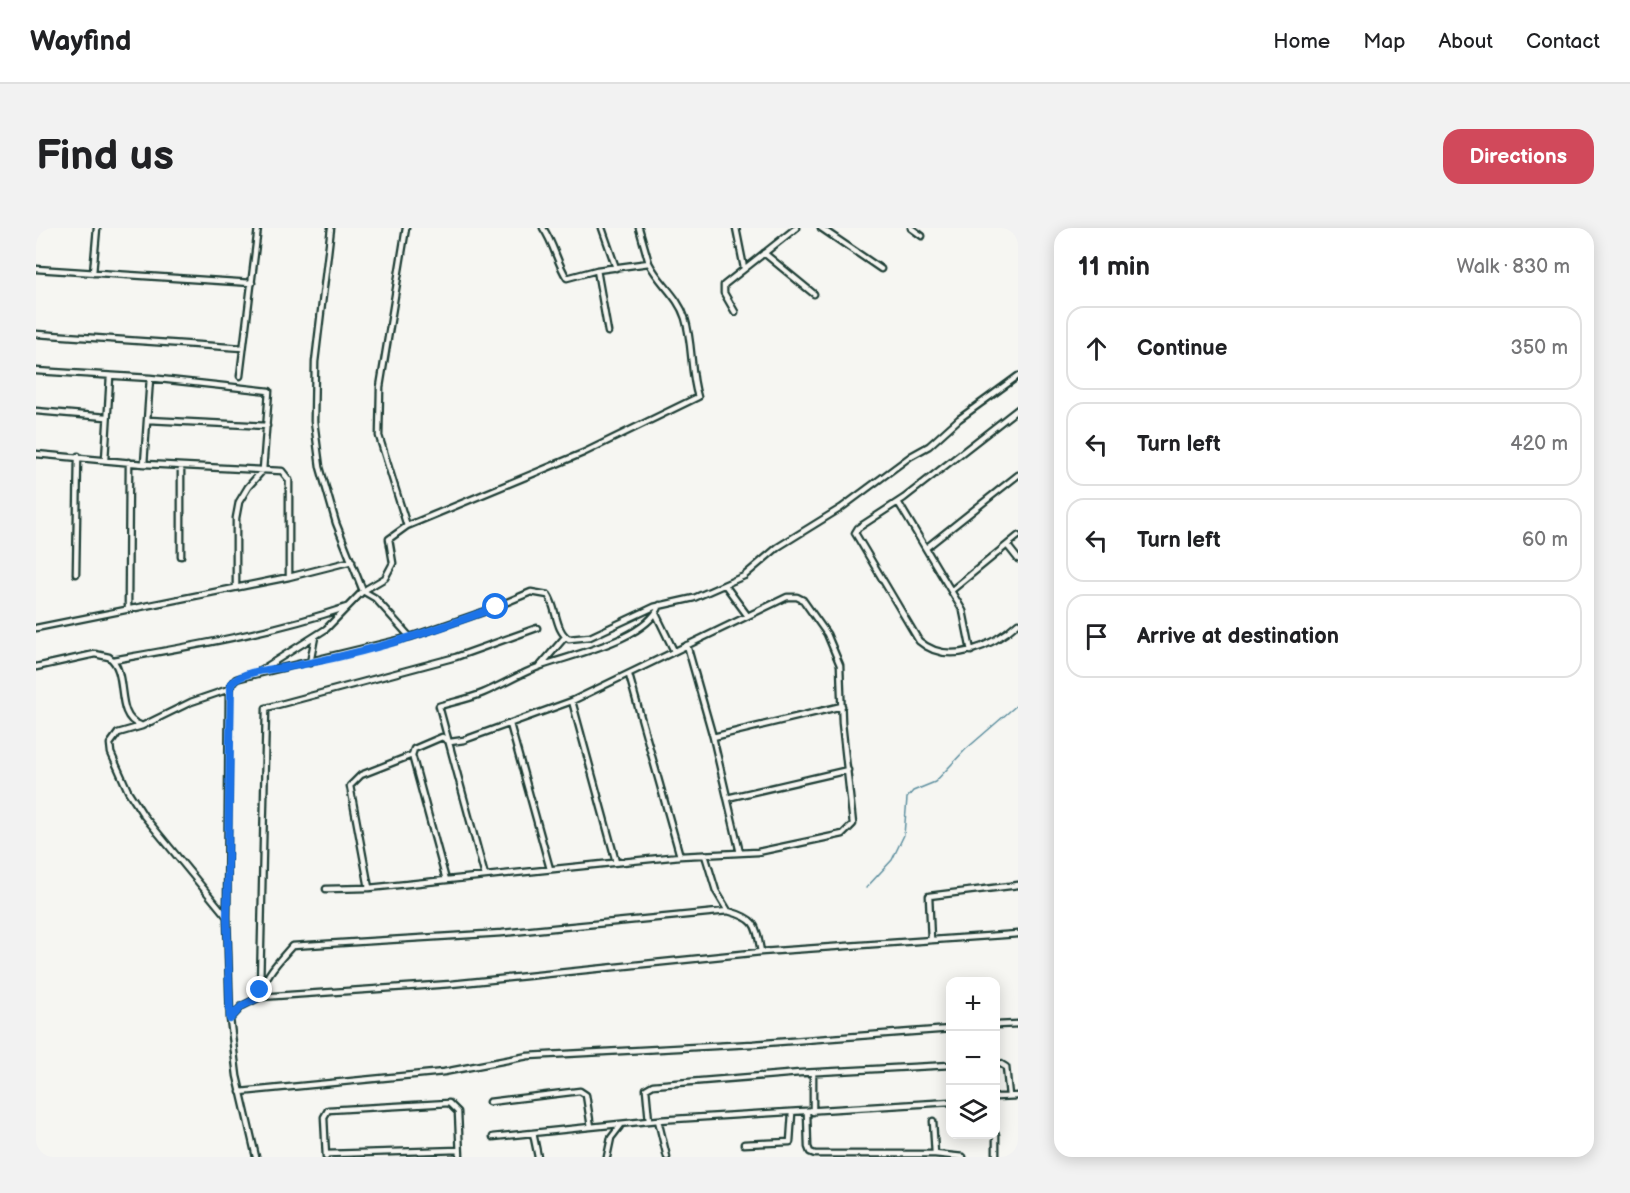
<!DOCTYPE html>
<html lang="en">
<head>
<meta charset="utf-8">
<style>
	:root { --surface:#fff; --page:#f2f2f2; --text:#202124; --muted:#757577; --line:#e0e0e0; --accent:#d1495b }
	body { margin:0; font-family:"Balsamiq Sans",sans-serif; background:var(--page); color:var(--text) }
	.controls { position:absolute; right:18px; bottom:18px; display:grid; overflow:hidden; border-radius:12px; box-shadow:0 3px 15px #0003 }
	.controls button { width:54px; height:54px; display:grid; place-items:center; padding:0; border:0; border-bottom:2px solid var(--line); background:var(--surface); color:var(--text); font:30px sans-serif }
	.stop { position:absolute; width:18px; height:18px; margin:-14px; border:4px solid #1a73e8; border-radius:50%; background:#fff }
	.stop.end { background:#1a73e8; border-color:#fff; box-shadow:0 2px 6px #0008 }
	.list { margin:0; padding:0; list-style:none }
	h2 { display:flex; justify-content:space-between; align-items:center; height:78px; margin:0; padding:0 24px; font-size:26px }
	h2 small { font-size:20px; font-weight:400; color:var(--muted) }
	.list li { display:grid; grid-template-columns:39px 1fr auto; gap:18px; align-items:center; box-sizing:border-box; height:84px; margin:0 12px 12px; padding:0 12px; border:2px solid var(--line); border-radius:18px }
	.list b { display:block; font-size:22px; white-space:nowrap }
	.list em { font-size:20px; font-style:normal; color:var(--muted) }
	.icon { flex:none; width:33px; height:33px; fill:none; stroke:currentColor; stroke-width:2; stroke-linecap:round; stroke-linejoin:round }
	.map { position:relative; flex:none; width:982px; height:929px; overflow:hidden; border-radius:18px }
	header { display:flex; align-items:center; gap:36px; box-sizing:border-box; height:84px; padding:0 30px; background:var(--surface); border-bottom:2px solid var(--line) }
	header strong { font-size:28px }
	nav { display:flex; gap:33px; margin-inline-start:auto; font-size:21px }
	.intro { display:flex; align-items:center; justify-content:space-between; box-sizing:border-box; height:144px; padding:0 36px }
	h1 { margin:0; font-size:42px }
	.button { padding:15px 27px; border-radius:18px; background:var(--accent); color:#fff; font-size:21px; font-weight:700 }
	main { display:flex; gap:36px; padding:0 36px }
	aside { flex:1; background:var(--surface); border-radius:18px; box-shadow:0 3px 15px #0003 }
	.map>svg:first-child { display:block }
</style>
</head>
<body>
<header>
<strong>Wayfind</strong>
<nav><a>Home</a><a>Map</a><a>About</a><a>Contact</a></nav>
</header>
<div class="intro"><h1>Find us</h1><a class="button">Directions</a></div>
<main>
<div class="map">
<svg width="982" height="929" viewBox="0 0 982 929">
	<rect width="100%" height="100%" fill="#f6f6f2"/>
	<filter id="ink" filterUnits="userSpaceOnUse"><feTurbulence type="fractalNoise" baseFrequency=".0167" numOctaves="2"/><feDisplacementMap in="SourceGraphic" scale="12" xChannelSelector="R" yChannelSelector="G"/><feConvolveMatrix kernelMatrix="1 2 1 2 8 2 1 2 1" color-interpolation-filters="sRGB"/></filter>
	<g filter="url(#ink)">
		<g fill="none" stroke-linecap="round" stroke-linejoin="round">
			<path stroke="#5d8f9f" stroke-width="1.5" d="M830 660 856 632 868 607 871 570 877 563 899 554 929 522 982 476"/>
			<g stroke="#1f3d34" stroke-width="9">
				<path id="minor" d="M295 0 279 134 278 193 284 239 300 295 327 363 339 370 374 409
					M507 0C518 16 521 35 531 50L561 42 613 35 603 0
					M566 0 580 40
					M700 0 708 40
					M785 0 845 41
					M875 0 886 8
					M728 25 778 66
					M0 41 216 55
					M561 42 572 104
					M57 45 61 0
					M699 84 688 65V57L760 0
					M0 106 207 120
					M0 143 114 150 233 163 227 242 212 259 203 274 200 290V359
					M204 148 222 0
					M982 181 868 270 822 300 819 305 883 413C913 439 957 418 982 395
					M0 183 70 189
					M112 192 231 198
					M0 226 108 236 246 243 253 252V349
					M69 232 74 148
					M108 236 114 150
					M145 238V328
					M862 274 927 383 935 423
					M371 298 547 225 662 169C654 144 657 116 649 90 642 68 623 55 613 35
					M971 317 982 331
					M890 320 982 247
					M40 346 42 228
					M689 357 711 387
					M916 362 982 308
					M92 381 93 234
					M620 386 638 423
					M0 400 253 349 316 333
					M651 417 677 509 704 625
					M77 432C156 418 234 405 311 379
					M274 435 279 409
					M504 438 529 409
					M0 439 59 426 73 429C94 444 77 488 104 497
					M225 442 290 401 327 363 349 350 357 335 353 311 371 298 343 208 344 159 370 0
					M593 447 644 628
					M193 461 155 474 106 498 82 505 74 516 75 525 92 563 108 588 191 689 194 791 201 848 220 929
					M536 473 580 634
					M474 496 514 641
					M677 509 806 478
					M376 527 410 652
					M691 570 812 542
					M669 627 680 663 692 683
					M449 648 403 478C417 474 433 471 447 465 466 457 485 445 505 438 538 426 610 412 624 377
					M290 661 333 660 644 628 722 624 807 606 817 596 806 495 804 437 791 406 767 372 761 369H751L536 473 428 512 414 514 406 509 378 521 376 527 325 547 314 558 333 660
					M191 689 193 461 200 451 374 409 450 383 495 364 512 367C521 380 519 403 533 411L554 409 618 379 658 370 708 348 742 319 805 280 875 228 893 218 923 191 982 148
					M895 712 893 668 982 657
					M224 759 230 480 420 429 501 400
					M224 769 415 756 725 724 982 706
					M194 791 206 778 224 769C226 750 244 732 256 718L466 705 692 683C721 691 720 697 725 724
					M960 797 982 796
					M960 833 970 839 973 868
					M777 845V884
					M204 864 408 844 492 828 717 816 915 801
					M960 869 982 868
					M453 874 544 863 550 867 555 899
					M771 884 772 919 774 924 779 926H899L927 929
					M622 892 631 929
					M613 893 610 861 617 857 764 845 915 837
					M897 893 899 926
					M497 905 502 929
					M960 907V929
					M457 909 622 892 915 874
					M708 916 754 914 756 885
					M290 926 423 922
					M290 929 288 889 292 882 413 875 422 884 424 929
					M571 929 575 910 585 897"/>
			</g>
			<use href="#minor" stroke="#f6f6f2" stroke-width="4.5"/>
		</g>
	</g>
	<g fill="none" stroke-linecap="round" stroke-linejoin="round" filter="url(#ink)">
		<path stroke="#1a73e8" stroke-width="8" d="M224 762V769L206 778 194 791 191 688 195 456C208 442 234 442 252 439 322 427 394 405 460 379"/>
	</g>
</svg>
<div class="controls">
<button>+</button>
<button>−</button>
<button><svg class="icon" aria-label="layers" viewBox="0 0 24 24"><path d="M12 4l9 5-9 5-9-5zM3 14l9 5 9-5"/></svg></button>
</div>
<div class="stop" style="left:460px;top:379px"></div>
<div class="stop end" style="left:224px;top:762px"></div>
</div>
<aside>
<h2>11 min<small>Walk · 830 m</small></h2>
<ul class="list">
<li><svg class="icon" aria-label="ahead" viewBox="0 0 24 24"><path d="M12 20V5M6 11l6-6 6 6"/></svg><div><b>Continue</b></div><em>350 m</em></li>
<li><svg class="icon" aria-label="left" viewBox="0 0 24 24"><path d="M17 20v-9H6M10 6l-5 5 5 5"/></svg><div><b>Turn left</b></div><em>420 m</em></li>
<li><svg class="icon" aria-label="left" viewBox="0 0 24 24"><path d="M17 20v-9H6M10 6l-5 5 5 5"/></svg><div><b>Turn left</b></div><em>60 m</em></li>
<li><svg class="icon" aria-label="arrive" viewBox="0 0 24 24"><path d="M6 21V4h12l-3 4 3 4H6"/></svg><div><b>Arrive at destination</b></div></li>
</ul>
</aside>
</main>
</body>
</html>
